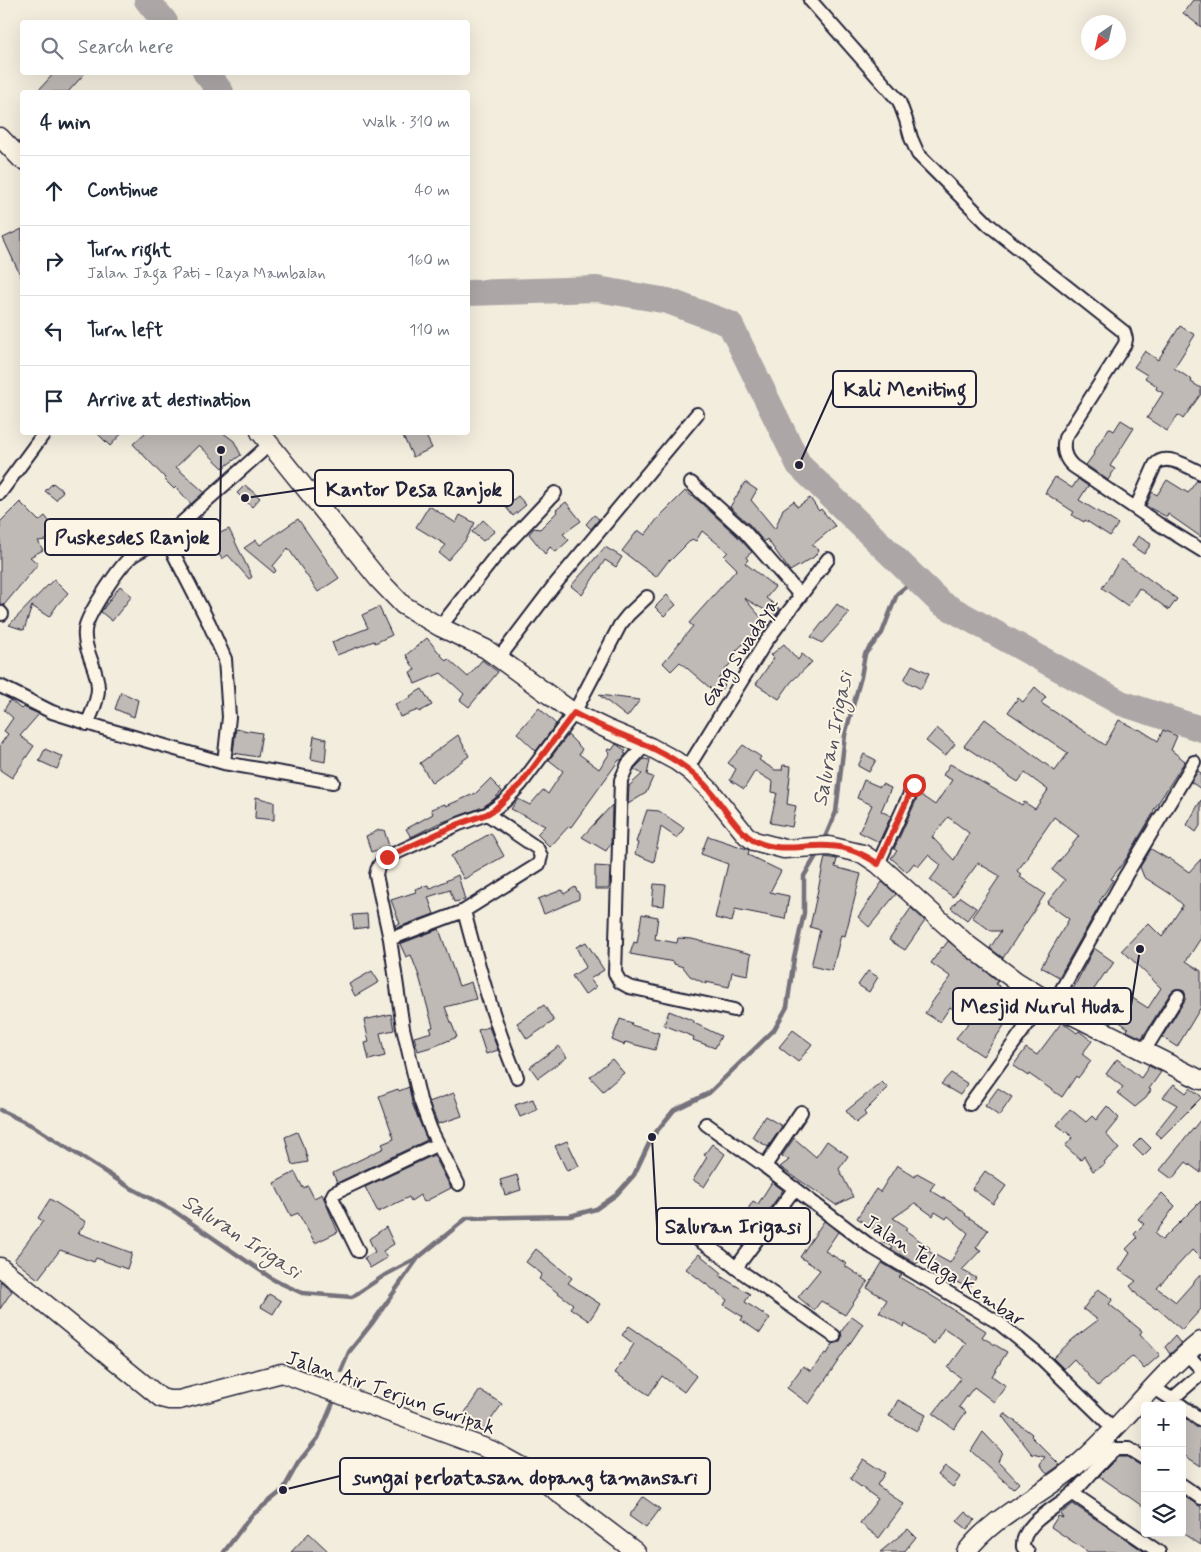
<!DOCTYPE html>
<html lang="en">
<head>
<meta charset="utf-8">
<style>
	:root { --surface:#fff; --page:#f6f6f7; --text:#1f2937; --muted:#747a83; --line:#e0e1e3 }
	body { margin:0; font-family:Mynerve,sans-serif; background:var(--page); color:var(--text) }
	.controls { position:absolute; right:15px; bottom:15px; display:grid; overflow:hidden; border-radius:5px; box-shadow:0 5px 20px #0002 }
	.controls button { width:45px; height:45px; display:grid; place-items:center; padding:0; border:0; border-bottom:1px solid var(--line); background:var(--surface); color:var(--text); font:25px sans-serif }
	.compass { position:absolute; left:1081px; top:15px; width:45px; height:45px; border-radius:50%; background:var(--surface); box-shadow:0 5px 20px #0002; rotate:214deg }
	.stop { position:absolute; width:15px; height:15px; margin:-11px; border:4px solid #d93025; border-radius:50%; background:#fff }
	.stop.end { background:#d93025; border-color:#fff; box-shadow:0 1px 5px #0008 }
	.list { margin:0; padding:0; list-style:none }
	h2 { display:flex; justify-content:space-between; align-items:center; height:65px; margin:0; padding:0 20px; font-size:21px }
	h2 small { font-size:16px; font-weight:400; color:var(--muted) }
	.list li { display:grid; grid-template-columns:32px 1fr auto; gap:15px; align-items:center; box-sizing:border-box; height:70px; padding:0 20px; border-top:1px solid var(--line) }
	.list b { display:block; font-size:19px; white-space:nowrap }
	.list p { margin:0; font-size:16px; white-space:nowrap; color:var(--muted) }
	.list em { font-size:16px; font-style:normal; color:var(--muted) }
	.icon { flex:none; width:28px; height:28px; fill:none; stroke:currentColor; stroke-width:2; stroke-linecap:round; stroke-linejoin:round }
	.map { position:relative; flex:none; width:1201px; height:1552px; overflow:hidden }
	.search { position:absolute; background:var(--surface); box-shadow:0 5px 20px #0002; left:20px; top:20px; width:450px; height:55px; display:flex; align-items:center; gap:12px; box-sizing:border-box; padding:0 18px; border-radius:5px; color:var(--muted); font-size:19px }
	.panel { position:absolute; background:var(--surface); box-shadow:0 5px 20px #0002; left:20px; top:90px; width:450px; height:345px; border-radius:5px }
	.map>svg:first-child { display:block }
</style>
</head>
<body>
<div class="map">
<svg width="1201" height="1552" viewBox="0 0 1201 1552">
	<rect width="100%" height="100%" fill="#f3edde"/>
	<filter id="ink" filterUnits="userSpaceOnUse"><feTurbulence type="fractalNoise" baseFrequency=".02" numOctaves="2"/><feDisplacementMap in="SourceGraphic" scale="10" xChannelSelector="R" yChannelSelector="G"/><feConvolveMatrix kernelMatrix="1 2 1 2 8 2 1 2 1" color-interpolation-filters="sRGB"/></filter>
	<g filter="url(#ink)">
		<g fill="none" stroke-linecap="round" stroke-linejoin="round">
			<path stroke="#75727b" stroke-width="4.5" d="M823 842 836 812 845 735 861 677 865 654 882 633 897 594 915 579
				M0 1110 33 1126 129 1187 174 1211 274 1280 302 1293 352 1297 385 1275 419 1257 467 1218 570 1216 596 1209 616 1195 634 1175 652 1137 674 1110 709 1093 774 1030 787 1007 794 958 804 913V876L819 851
				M341 1371 349 1352 373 1322 418 1258
				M224 1552 251 1516 283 1490 298 1463 318 1438 335 1398"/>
			<path stroke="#aca7a6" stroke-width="26" d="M147 0 165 22
				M205 72 221 92
				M468 293 597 289 668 301 730 324 799 465 941 603 1121 703 1201 729"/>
		</g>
		<path fill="#bfbab6" stroke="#22223b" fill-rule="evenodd" d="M1193 0H1201V27L1183 13Z
			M55 72H86L68 92H37Z
			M22 229V279L3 238Z
			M1180 326 1195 335 1174 368 1192 380 1191 382 1201 388V394L1183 419 1178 415 1167 431 1147 418 1163 393 1156 389 1157 386 1145 378 1147 375 1134 367 1145 351 1158 360Z
			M1121 420 1134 428 1110 466 1115 469 1108 480 1086 465 1094 454 1093 453 1109 428 1114 431Z
			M96 432H123L110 446Z
			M146 432H222L234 441 241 455 223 468 199 445 176 467 204 492 191 504 176 487 174 489 165 480 166 479 133 444Z
			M401 432H424L432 448 413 457Z
			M1055 477 1072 488 1078 479 1088 486 1079 500 1118 524 1110 536 1085 520 1084 522 1072 515 1074 512 1045 493Z
			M1167 480 1188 493 1197 480 1201 481V537L1168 514 1167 517 1146 506 1152 492 1157 495Z
			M745 482 757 490 751 500 775 529 783 509 794 501 797 507 810 498 819 511 821 509 835 526 812 545 819 550 814 557 790 571 767 539 764 542 750 525 730 507Z
			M53 483 63 491 56 500 45 491Z
			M245 485 260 498 252 507 237 493Z
			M685 491 700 502 738 537 752 552 746 557 748 560 745 563 775 587 766 598 780 609 775 616 744 598 765 622 734 653 737 655 718 679 725 685 717 694 680 662 671 671 663 663 693 626 689 623 737 569 724 556 728 552 702 531 696 541 692 539 670 561 669 560 656 577 622 551 638 530 645 535 658 518Z
			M518 496 526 505 513 516 505 506Z
			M20 502 39 521 45 516 62 538 38 541 43 550 30 557 38 564 4 605 0 604V522Z
			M566 502 581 521 563 534 569 540 556 552 550 547 545 554 529 534 534 528 540 529 557 512 556 510Z
			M429 506 456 523 460 515 475 523 465 541 448 560 439 553 446 545 416 527Z
			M594 515 599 519 591 529 586 524Z
			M201 517 218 534 229 529 252 577 249 579 228 555 222 559 215 548 193 525Z
			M298 519 339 578 318 592 288 548 273 566 276 571 274 573 244 548 256 540 260 545Z
			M483 520 495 531 483 541 472 532Z
			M1138 536 1151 544 1144 554 1132 546Z
			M605 547 622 557 616 567 605 560 582 595 571 586Z
			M1121 559 1177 599 1169 610 1139 588 1128 606 1102 588Z
			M54 579 68 593 58 604 49 617 32 606 24 630 9 625Z
			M120 586 132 596 112 621 101 612Z
			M667 595 676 605 664 616 655 607Z
			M837 604 849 613 822 643 811 637Z
			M379 607 392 635 375 643 374 641 337 655 332 642 368 628 362 615Z
			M427 638 446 661 448 659 468 677 482 660 498 672 469 707 460 700 464 694 441 673 415 684 410 672 415 670 406 655Z
			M784 644 798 660 802 654 812 662 791 682 779 699 756 684 774 658 771 655Z
			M912 665 929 673 921 689 904 680Z
			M1035 687 1046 697 1041 703 1105 745 1119 720 1138 730 1139 729 1158 741 1163 730 1177 736 1171 750 1185 761 1153 811 1154 812 1126 859 1111 879 1113 880 1099 902 1101 903 1059 977 1041 967 1069 919 1047 903 1065 880 1052 870 1079 836 1054 817 1027 856 1028 857 1017 871 1022 875 1020 877 1045 894 1003 958 990 948 1001 931H991L972 917 1000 876 978 863 953 897 930 880 941 865 928 855 918 867 914 863 907 872 891 858 897 851 894 849 919 794 935 805 952 780 943 775 950 764 1022 805 1024 802 1035 809 1048 790 1025 773 1018 782 964 746 985 719 1055 771 1068 753 1008 712 1018 698 1023 702ZM948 817 969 833 954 860 932 837Z
			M422 689 432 705 419 712 418 710 400 717 395 704 411 698 410 696Z
			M121 692 138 700 134 717 115 709Z
			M599 695 640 700 627 717Z
			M10 700 21 709 23 707 39 714 20 736 34 746 12 778 0 770V745L8 734 4 731 13 718 4 710Z
			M539 708 556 724 536 751 517 733Z
			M937 728 955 744 945 756 926 741Z
			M236 729 262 733 258 757 233 753Z
			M458 735 469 756 432 783 420 763Z
			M568 735 582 749 579 754 599 769 610 753 607 751 608 749 612 750 616 744 626 751 624 753 626 754 621 760H619L571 827 569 826 550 847 537 834 545 826 511 809 518 799 530 805 543 790 548 794 563 771 549 760Z
			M314 736 327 739 325 762 311 759Z
			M743 745 761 757 759 760 775 770H782L783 765 791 766 787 804 796 806 792 827 770 823 777 793 772 792 773 782 755 771 744 789 730 780 736 769 728 763Z
			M45 749 63 757 57 769 39 761Z
			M864 754 876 760 869 772 858 766Z
			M644 759 650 760 647 775 653 777 646 793 628 804 629 786 642 774 634 769Z
			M1198 771 1201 773V789L1191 782Z
			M490 779 502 791 494 799 483 807 437 824 411 837 406 829 433 814 431 809 445 804 446 806 476 793Z
			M864 780 880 787 882 784 891 788 881 811 891 816 879 842 859 832 872 805 857 798Z
			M256 797 274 802V820L255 818Z
			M1201 800V824L1196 832 1187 825Z
			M612 805 611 843 606 851 582 837Z
			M647 810 659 811 684 828 677 838 661 827 654 862 635 854 638 843 636 842Z
			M379 830H384L389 846 371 852 366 836Z
			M491 833 504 856 464 879 451 856Z
			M708 836 747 849 749 850 748 855 781 871 770 892 789 896 785 919 735 909 732 922 715 918 728 864 701 854Z
			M1151 849 1168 859 1169 858 1189 872 1201 859V938L1186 961 1201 971V1007L1177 1047 1162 1037 1185 1000V993L1182 989H1175L1171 992 1142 1038 1127 1031 1128 1028 1108 1014 1123 992 1148 1008 1161 988 1122 950 1148 923 1162 937 1183 905 1172 895 1144 877 1140 867Z
			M825 857 837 859 835 867 861 874 845 936 841 935 832 971 811 966 820 930 810 927Z
			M595 866 610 867 609 889H595Z
			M458 875 465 900 454 902 450 890 428 897 434 914 396 928 395 925 400 924 391 900 416 892 415 889 428 885 429 889Z
			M882 882 896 894 869 927 858 917Z
			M654 884 666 885 664 906 652 905Z
			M575 887 579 894V899L544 914 538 899 562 890 564 894Z
			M960 897 976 908 967 920 951 908Z
			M911 908 925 921 905 950 889 940Z
			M367 914 368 927 354 929 352 915Z
			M642 914 658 917 655 939 677 943 678 938 692 939 751 954 748 975 732 972 729 987 706 982V984L690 976 683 967 674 964V962L630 954 634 942 637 943Z
			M439 929 459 986 471 982 476 999 445 1007 457 1037 435 1046 418 1051 414 1037 432 1032 430 1028 433 1027 419 976 411 955 406 957 400 944Z
			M948 941 998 981 996 984 1021 1001 983 1056 956 1038 970 1021 950 1007 940 1022 925 1013 935 998 951 977 931 963 942 947 943 948Z
			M586 942 604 970 590 979 596 987 585 995 572 976 586 967 576 947Z
			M1094 948 1114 962 1106 974 1105 973 1086 1001 1072 991Z
			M372 971 379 982 355 996 349 984Z
			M868 971 878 977 869 992 858 985Z
			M544 1005 554 1021 527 1039 517 1023Z
			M669 1011 694 1021V1023L721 1036 715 1048 693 1040 694 1037 664 1025Z
			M391 1014 394 1030 380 1033 385 1056 369 1060 365 1043 369 1042 364 1020Z
			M620 1019 632 1023 631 1025 659 1033 655 1050 625 1042 624 1045 612 1040Z
			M1062 1022 1077 1033 1079 1031 1092 1041 1082 1054 1091 1061 1078 1078 1076 1076 1062 1097 1029 1074 1028 1076 1013 1066 1026 1048 1037 1055Z
			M489 1027 498 1050 486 1054 478 1030Z
			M793 1030 812 1044 798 1062 779 1047Z
			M559 1046 567 1057 538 1078 530 1067Z
			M612 1059 624 1073 603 1091 590 1077Z
			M1117 1059 1141 1078 1149 1066 1161 1072 1149 1089 1151 1090 1146 1098 1135 1107 1117 1093 1123 1087 1106 1074Z
			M951 1073 968 1084 960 1095 941 1084Z
			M882 1082 888 1088 864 1112 866 1115 856 1123 846 1111Z
			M1174 1084 1186 1093 1190 1088 1201 1096V1098L1161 1138 1155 1133 1177 1105 1163 1097Z
			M409 1087 412 1103 427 1140 337 1183 333 1173 384 1148 382 1144 394 1139 379 1096 398 1089 399 1091Z
			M998 1088 1012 1097 999 1116 985 1106Z
			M454 1093 462 1116 438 1124 429 1102Z
			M533 1099 537 1110 520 1117 515 1105Z
			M1107 1106 1119 1118 1106 1134 1119 1149 1104 1162 1105 1164 1093 1171 1084 1156 1081 1160 1065 1146 1073 1137 1057 1125 1070 1109 1086 1122 1092 1116 1096 1120Z
			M765 1116 782 1126 768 1147 752 1137Z
			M1201 1119V1173L1186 1162 1172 1179 1160 1170Z
			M297 1132 305 1150 308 1162 292 1165 285 1137Z
			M794 1138 816 1157 827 1141 848 1156 839 1169 853 1197 836 1205 780 1167 789 1160 782 1156Z
			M1141 1138 1151 1148 1143 1156 1133 1146Z
			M567 1141 579 1166 567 1171 555 1146Z
			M712 1144 725 1154 704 1187 693 1180 707 1157 704 1155Z
			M434 1155 451 1188 424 1202 420 1195 411 1201 409 1197 378 1212 365 1187Z
			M897 1165 915 1177 917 1173 935 1183 930 1190 952 1203 966 1214 965 1215 988 1230 976 1248 981 1250 962 1270 976 1278 969 1288 946 1277 926 1256 916 1264 891 1249 892 1247 882 1241 885 1237 857 1218 876 1189 880 1192ZM915 1203 933 1216 935 1212 946 1219 948 1216 968 1233 950 1263 928 1251 930 1248 905 1230 907 1227 893 1218Z
			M985 1171 1006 1186 993 1204 972 1189Z
			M295 1172 303 1188 308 1186 314 1198 322 1194 338 1232 315 1243 298 1213 291 1216 274 1183Z
			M517 1175 521 1190 505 1195 500 1180Z
			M772 1182 783 1190 757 1226 743 1217 753 1201 758 1204Z
			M1162 1193 1175 1206 1155 1234 1162 1240 1201 1201V1259L1192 1250 1157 1288 1176 1302 1201 1274V1309L1182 1330 1157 1308 1156 1309 1139 1297 1130 1286 1136 1281 1119 1270 1130 1253 1126 1249 1137 1238 1134 1234 1144 1224 1138 1219Z
			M50 1199 86 1222 78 1233 132 1253 127 1269 96 1258 94 1262 60 1250 38 1279 14 1260 43 1221 38 1218Z
			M719 1207 738 1218 723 1243 705 1232Z
			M824 1221 838 1232 825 1251 847 1264 845 1266 868 1281 845 1315 821 1301 814 1310 798 1297 820 1270 800 1257Z
			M386 1227 394 1244 383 1251 387 1258 370 1268 364 1258 375 1252 369 1239Z
			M536 1249 572 1278 568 1283 600 1304 589 1321 570 1308 573 1304 539 1279 542 1274 526 1262Z
			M699 1254 722 1273 720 1276 750 1294 745 1302 770 1318 760 1333 741 1320 743 1317 724 1305 727 1300 686 1269Z
			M882 1263 902 1275 899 1277 937 1299 986 1331 982 1337 1007 1352 992 1376 1006 1386 994 1402 974 1387 959 1407 966 1412 954 1429 933 1414 961 1378 948 1368 966 1343 944 1328 934 1344 905 1324 904 1327 879 1312 887 1300 867 1288Z
			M0 1281 12 1291 0 1309Z
			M1098 1289 1113 1299 1109 1304 1142 1331 1140 1334 1160 1355 1144 1369 1133 1356 1098 1386 1074 1359 1064 1369 1053 1358 1073 1339 1098 1320 1083 1309Z
			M269 1294 281 1301 273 1314 261 1307Z
			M852 1316 863 1324 809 1404 787 1388 803 1366 811 1371 825 1353 827 1354 833 1344 840 1341 842 1337 841 1332Z
			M629 1326 680 1361 696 1376 684 1392 662 1376 649 1395 615 1373 634 1344 622 1335Z
			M1175 1336 1181 1344 1170 1354 1165 1347Z
			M480 1390 502 1404 483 1431 462 1417Z
			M898 1400 926 1415 917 1431 889 1416Z
			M1004 1413 1032 1434 1031 1436 1060 1465 1047 1474 1040 1464 1045 1457 1032 1454 1002 1416Z
			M1182 1416 1196 1427 1201 1428V1466L1182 1454Z
			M983 1432 1002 1452 998 1461 1019 1483 1013 1489 971 1451Z
			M1118 1457H1127L1145 1468V1508L1099 1476Z
			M863 1459 885 1473 877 1485 904 1504 879 1538 860 1523 878 1499 850 1479Z
			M945 1466 960 1477 953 1487 938 1475Z
			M1182 1495 1201 1507V1545L1182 1533Z
			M643 1497 660 1509 646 1528 629 1516Z
			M1073 1504 1145 1552H1088L1051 1527 1058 1516 1063 1518 1060 1514Z
			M965 1512 975 1520 967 1529 957 1521Z
			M908 1529 916 1537 904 1552H880Z
			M309 1533 329 1552H291Z"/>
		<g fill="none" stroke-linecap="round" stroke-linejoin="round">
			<g stroke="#22223b" stroke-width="16">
				<path id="street" d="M810 0 899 101 906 120 911 138 918 154 989 225 1124 332 1126 339 1125 344 1065 438C1062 449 1065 459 1073 466L1157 523 1201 550
					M691 483 744 531 800 595
					M0 493 45 432
					M1136 508 1155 465C1165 452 1189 467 1201 473
					M165 537 209 623 225 659 229 717 224 763
					M0 612 2 614
					M440 627 494 558 555 493
					M499 658 552 588 697 414
					M0 686 52 712 106 729 224 763 333 782
					M87 724C92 713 98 700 98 688 98 667 80 646 86 625 91 610 119 566 132 556 143 548 157 544 168 535 202 505 236 474 270 444
					M645 745 628 764 621 780 615 973 620 982 629 987 734 1010
					M687 769 765 643 828 559
					M878 864 914 785
					M464 911C479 968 494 1023 517 1077
					M390 939 464 911 539 864 541 856 537 848 487 814
					M1053 1005 1126 875 1194 762
					M1144 1051 1178 996
					M970 1104 1045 1000
					M801 1112 765 1166 767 1168 873 1248 999 1323 1036 1353 1114 1429
					M706 1124 765 1166
					M458 1184 431 1130 420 1100 403 1028 390 939 376 875C377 867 380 862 387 857L459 824 487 814 505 801 521 784 574 713 620 625 628 615 647 597
					M697 1239 722 1256 736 1268 795 1188
					M358 1251 334 1202 332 1197 334 1193 438 1144
					M736 1268 834 1336
					M1186 1353 1201 1369
					M1153 1387 1182 1406
					M1172 1399 1201 1374
					M1182 1406 1201 1420
					M1182 1485 1201 1498
					M1072 1493 1159 1552
					M1028 1552 1023 1547C1021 1524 1057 1507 1072 1494 1087 1480 1099 1462 1115 1449H1129L1145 1459"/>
			</g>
			<g stroke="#22223b" stroke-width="21">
				<path id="secondary" d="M0 137 22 160
					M260 432 379 580 403 605 440 627 486 649 574 713 607 729 650 747 676 761 690 771 710 790 746 835 754 841 784 849 829 846 863 854 878 864 968 945 1016 981 1066 1012 1201 1080
					M0 1267 161 1398 169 1400H179L282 1373 491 1450 531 1472 636 1552
					M966 1552C995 1514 1041 1496 1077 1465 1122 1427 1155 1378 1201 1341"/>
			</g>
			<use href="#street" stroke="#fcf5e5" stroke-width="12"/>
			<use href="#secondary" stroke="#fcf5e5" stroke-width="18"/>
		</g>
	</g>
	<g fill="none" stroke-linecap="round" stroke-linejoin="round" filter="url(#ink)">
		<path stroke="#d93025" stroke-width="6" d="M387 857 459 824 487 814 495 809 521 784 574 713C610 733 653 743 686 768 695 775 704 783 711 792 723 806 740 835 757 842 781 853 805 844 829 846 847 847 864 854 878 864L914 785"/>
	</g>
	<g text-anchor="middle" stroke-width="4" stroke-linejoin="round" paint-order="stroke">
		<g font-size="20" fill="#22223b" stroke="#fcf5e5">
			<text transform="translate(739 652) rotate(-57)" y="7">Gang Swadaya</text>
			<text transform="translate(945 1270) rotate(33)" y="7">Jalan Telaga Kembar</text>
			<text transform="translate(391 1392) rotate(19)" y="7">Jalan Air Terjun Guripak</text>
		</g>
		<g font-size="21" font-style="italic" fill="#525160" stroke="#fcf5e5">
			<text transform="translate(832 739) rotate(-79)" y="7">Saluran Irigasi</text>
			<text transform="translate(242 1236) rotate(33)" y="7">Saluran Irigasi</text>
		</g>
	</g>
	<path fill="none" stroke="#22223b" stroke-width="2" d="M799 465L833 389M245 498L315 488M221 450L220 537M1140 949L1131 1006M652 1137L657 1226M283 1490L340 1476"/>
	<g fill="#22223b" stroke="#fcf5e5" stroke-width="2">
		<circle cx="799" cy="465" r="5"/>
		<circle cx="245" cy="498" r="5"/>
		<circle cx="221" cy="450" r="5"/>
		<circle cx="1140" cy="949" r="5"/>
		<circle cx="652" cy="1137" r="5"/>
		<circle cx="283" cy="1490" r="5"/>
	</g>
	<g fill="#fcf5e5" stroke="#22223b" stroke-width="2">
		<rect x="833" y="371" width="143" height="36" rx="5"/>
		<rect x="315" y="470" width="198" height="36" rx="5"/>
		<rect x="45" y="519" width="175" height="36" rx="5"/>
		<rect x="953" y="988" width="178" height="36" rx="5"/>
		<rect x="657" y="1208" width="153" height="36" rx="5"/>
		<rect x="340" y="1458" width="370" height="36" rx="5"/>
	</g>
	<g font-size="21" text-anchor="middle" font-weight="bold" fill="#22223b">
		<text x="905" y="396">Kali Meniting</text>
		<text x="414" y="496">Kantor Desa Ranjok</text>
		<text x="132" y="544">Puskesdes Ranjok</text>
		<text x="1042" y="1013">Mesjid Nurul Huda</text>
		<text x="733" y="1233">Saluran Irigasi</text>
		<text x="525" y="1484">sungai perbatasan dopang tamansari</text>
	</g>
</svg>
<div class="controls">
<button>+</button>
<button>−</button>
<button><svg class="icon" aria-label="layers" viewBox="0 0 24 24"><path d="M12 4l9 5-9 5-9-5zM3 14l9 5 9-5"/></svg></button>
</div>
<svg class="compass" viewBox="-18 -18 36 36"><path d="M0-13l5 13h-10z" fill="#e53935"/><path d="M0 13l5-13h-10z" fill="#747a83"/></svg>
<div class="stop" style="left:914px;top:785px"></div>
<div class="stop end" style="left:387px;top:857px"></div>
<div class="search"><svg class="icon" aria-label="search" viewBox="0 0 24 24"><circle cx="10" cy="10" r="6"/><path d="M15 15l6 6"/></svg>Search here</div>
<section class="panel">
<h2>4 min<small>Walk · 310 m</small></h2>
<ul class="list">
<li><svg class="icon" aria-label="ahead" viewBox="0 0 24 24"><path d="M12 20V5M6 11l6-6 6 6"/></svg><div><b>Continue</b></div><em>40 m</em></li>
<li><svg class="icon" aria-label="right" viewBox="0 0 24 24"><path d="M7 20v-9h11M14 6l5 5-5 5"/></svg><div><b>Turn right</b><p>Jalan Jaga Pati - Raya Mambalan</p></div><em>160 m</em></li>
<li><svg class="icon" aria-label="left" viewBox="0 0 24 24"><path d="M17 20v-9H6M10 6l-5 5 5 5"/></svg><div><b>Turn left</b></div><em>110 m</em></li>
<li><svg class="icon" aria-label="arrive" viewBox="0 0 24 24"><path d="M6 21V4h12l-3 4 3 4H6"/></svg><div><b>Arrive at destination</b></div></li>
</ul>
</section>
</div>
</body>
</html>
